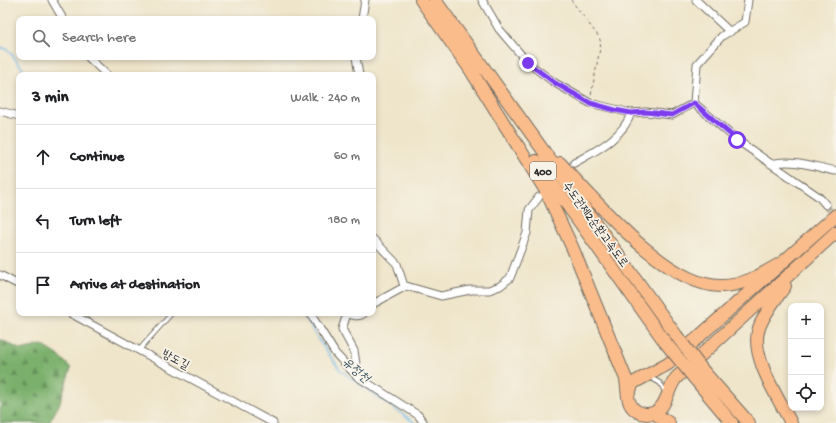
<!DOCTYPE html>
<html lang="en">
<head>
<meta charset="utf-8">
<style>
	:root { --surface:#fff; --page:#f6f6f6; --text:#202124; --muted:#757577; --line:#e0e0e0 }
	body { margin:0; font-family:"Gochi Hand","Poor Story",sans-serif; background:var(--page); color:var(--text) }
	.controls { position:absolute; right:12px; bottom:12px; display:grid; overflow:hidden; border-radius:8px; box-shadow:0 2px 6px #0003 }
	.controls button { width:36px; height:36px; display:grid; place-items:center; padding:0; border:0; border-bottom:1px solid var(--line); background:var(--surface); color:var(--text); font:20px sans-serif }
	.stop { position:absolute; width:12px; height:12px; margin:-9px; border:3px solid #7c3aed; border-radius:50%; background:#fff }
	.stop.end { background:#7c3aed; border-color:#fff; box-shadow:0 1px 4px #0008 }
	.list { margin:0; padding:0; list-style:none }
	h2 { display:flex; justify-content:space-between; align-items:center; height:52px; margin:0; padding:0 16px; font-size:17px }
	h2 small { font-size:13px; font-weight:400; color:var(--muted) }
	.list li { display:grid; grid-template-columns:26px 1fr auto; gap:12px; align-items:center; box-sizing:border-box; height:64px; padding:0 16px; border-top:1px solid var(--line) }
	.list b { display:block; font-size:15px; white-space:nowrap }
	.list em { font-size:13px; font-style:normal; color:var(--muted) }
	.icon { flex:none; width:22px; height:22px; fill:none; stroke:currentColor; stroke-width:2; stroke-linecap:round; stroke-linejoin:round }
	.map { position:relative; flex:none; width:836px; height:423px; overflow:hidden }
	.search { position:absolute; background:var(--surface); box-shadow:0 2px 6px #0003; left:16px; top:16px; width:360px; height:44px; display:flex; align-items:center; gap:10px; box-sizing:border-box; padding:0 14px; border-radius:8px; color:var(--muted); font-size:15px }
	.panel { position:absolute; background:var(--surface); box-shadow:0 2px 6px #0003; left:16px; top:72px; width:360px; height:244px; border-radius:8px }
	.map>svg:first-child { display:block }
</style>
</head>
<body>
<div class="map">
<svg width="836" height="423" viewBox="0 0 836 423">
	<defs>
		<pattern id="forest-firs" width="22" height="20" patternUnits="userSpaceOnUse"><rect width="22" height="20" fill="#7ab06c"/><path d="M5 1l3.5 6h-7zM16 11l3.5 6h-7z" fill="#648f59"/></pattern>
	</defs>
	<rect width="100%" height="100%" fill="#f7f3e8"/>
	<filter id="ink" filterUnits="userSpaceOnUse"><feTurbulence type="fractalNoise" baseFrequency=".025" numOctaves="2"/><feDisplacementMap in="SourceGraphic" scale="8" xChannelSelector="R" yChannelSelector="G"/><feConvolveMatrix kernelMatrix="1 2 1 2 8 2 1 2 1" color-interpolation-filters="sRGB"/></filter>
	<filter id="wash" filterUnits="userSpaceOnUse"><feTurbulence type="fractalNoise" baseFrequency=".012" numOctaves="4" result="noise"/><feDisplacementMap in="SourceGraphic" scale="16" xChannelSelector="R" yChannelSelector="G"/><feGaussianBlur stdDeviation="0.9" result="paint"/><feColorMatrix in="noise" values="0 0 0 0 0 0 0 0 0 0 0 0 0 0 0 0 0 1.4 0 .05"/><feComposite in="paint" operator="in"/></filter>
	<g filter="url(#wash)">
		<rect width="100%" height="100%" fill="#efe5ca"/>
		<path fill="url(#forest-firs)" stroke="#526e4c" d="M0 339 21 350 42 345 58 355 71 368 59 405 49 423H0Z"/>
		<g fill="none" stroke-linecap="round" stroke-linejoin="round">
			<path stroke="#71bae9" stroke-width="2" d="M0 47 8 50 28 75
				M303 313 318 339 341 371 415 423"/>
		</g>
	</g>
	<g filter="url(#ink)">
		<g fill="none" stroke-linecap="round" stroke-linejoin="round">
			<path stroke="#c8c0aa" stroke-width="7" stroke-dasharray="7 3.5" stroke-linecap="butt" d="M826 205 836 220"/>
			<g stroke="#706c63" stroke-width="5.5">
				<path id="lane" d="M139 350 172 313
					M651 378 660 383 665 392"/>
			</g>
			<g stroke="#706c63" stroke-width="9">
				<path id="street" d="M52 0 63 19
					M482 0 499 29 528 63 555 83 590 103 631 113 646 112 672 115 694 103
					M696 0 730 32
					M362 19 365 0
					M88 57 107 75
					M356 57 359 75
					M694 103 737 140 819 197 826 205
					M694 103 697 64 722 36 745 22 748 0
					M0 111 19 116
					M574 163C595 151 623 138 631 113
					M771 164C793 158 815 167 836 171
					M373 239 397 264 404 286
					M0 275 19 285
					M373 304 406 286 441 296 470 290H489L500 286 510 278 527 233 529 210 539 197
					M70 313 273 423
					M310 313 335 353 346 365 358 377 418 415 424 423
					M346 313C352 315 359 318 364 313
					M347 314 342 329 354 351 358 377"/>
			</g>
			<g stroke="#706c63" stroke-width="14">
				<path id="highway" d="M421 0 475 76
					M435 0 676 335
					M470 69 546 191 573 249 626 379C627 386 627 394 629 401 633 415 653 419 662 406 668 398 669 387 676 378L836 232
					M536 161 665 342
					M560 163C595 200 668 288 722 286 744 286 764 273 783 262
					M785 286C776 299 764 313 759 328 749 355 779 399 791 423
					M704 372 749 423
					M695 379 732 423
					M628 395 633 383 668 364 836 215
					M654 413 669 423"/>
			</g>
			<path stroke="#706c63" stroke-width="1" stroke-dasharray="3 3" stroke-linecap="butt" d="M571 0 599 37 601 43 591 95"/>
			<use href="#lane" stroke="#fff" stroke-width="3.5"/>
			<use href="#street" stroke="#fff" stroke-width="7"/>
			<use href="#highway" stroke="#fabc8b" stroke-width="12"/>
			<g stroke="#706c63" stroke-width="14" stroke-linecap="butt">
				<path id="highway-bridge" d="M676 335 704 372
					M665 342 695 379"/>
			</g>
			<use href="#highway-bridge" stroke="#fabc8b" stroke-width="12"/>
		</g>
	</g>
	<g fill="none" stroke-linecap="round" stroke-linejoin="round" filter="url(#ink)">
		<path stroke="#7c3aed" stroke-width="5" d="M528 63 555 83 590 103 615 110 631 113 646 112 672 115 694 103 737 140"/>
	</g>
	<g text-anchor="middle" stroke-width="3.5" stroke-linejoin="round" paint-order="stroke">
		<rect fill="#f7f3e8" stroke="#686764" stroke-width="1" x="530" y="162" width="26" height="18" rx="3"/>
		<g font-size="11" font-weight="bold" fill="#2b2b2b">
			<text x="543" y="175">400</text>
		</g>
		<g font-size="12" fill="#2b2b2b" stroke="#f7f3e8">
			<text transform="translate(596 224) rotate(54)" y="4">수도권제2순환고속도로</text>
			<text transform="translate(176 359) rotate(28)" y="4">방도길</text>
		</g>
		<g font-size="13" font-style="italic" fill="#405664" stroke="#f7f3e8">
			<text transform="translate(357 369) rotate(40)" y="5">유정천</text>
		</g>
	</g>
</svg>
<div class="controls">
<button>+</button>
<button>−</button>
<button><svg class="icon" aria-label="locate" viewBox="0 0 24 24"><circle cx="12" cy="12" r="6"/><path d="M12 2v4M12 18v4M2 12h4M18 12h4"/></svg></button>
</div>
<div class="stop" style="left:737px;top:140px"></div>
<div class="stop end" style="left:528px;top:63px"></div>
<div class="search"><svg class="icon" aria-label="search" viewBox="0 0 24 24"><circle cx="10" cy="10" r="6"/><path d="M15 15l6 6"/></svg>Search here</div>
<section class="panel">
<h2>3 min<small>Walk · 240 m</small></h2>
<ul class="list">
<li><svg class="icon" aria-label="ahead" viewBox="0 0 24 24"><path d="M12 20V5M6 11l6-6 6 6"/></svg><div><b>Continue</b></div><em>60 m</em></li>
<li><svg class="icon" aria-label="left" viewBox="0 0 24 24"><path d="M17 20v-9H6M10 6l-5 5 5 5"/></svg><div><b>Turn left</b></div><em>180 m</em></li>
<li><svg class="icon" aria-label="arrive" viewBox="0 0 24 24"><path d="M6 21V4h12l-3 4 3 4H6"/></svg><div><b>Arrive at destination</b></div></li>
</ul>
</section>
</div>
</body>
</html>
